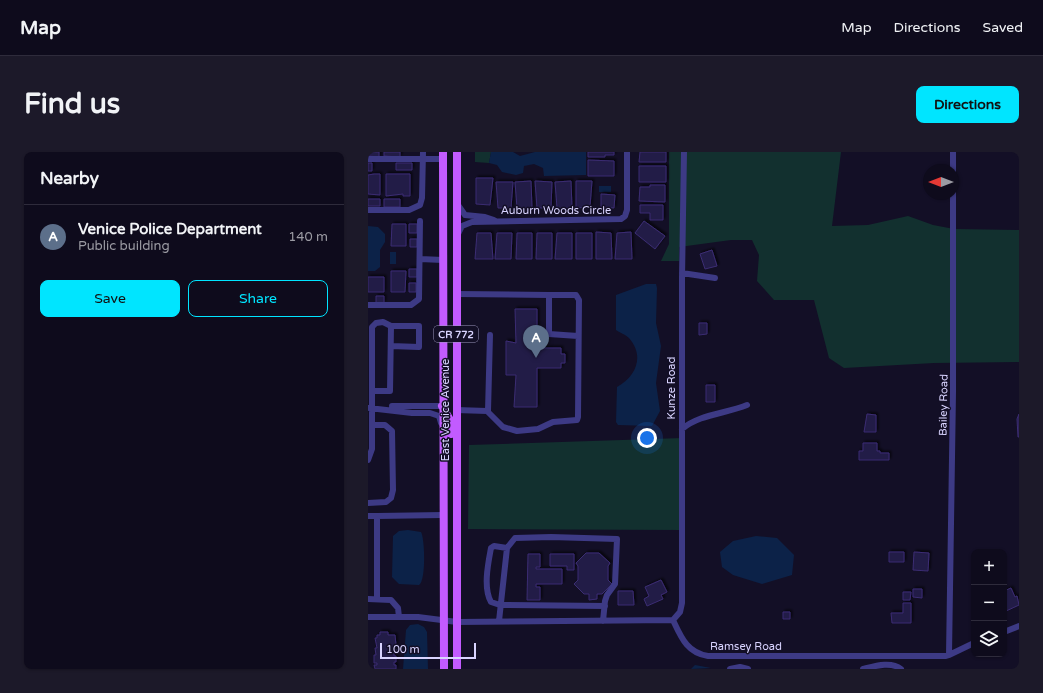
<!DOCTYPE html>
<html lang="en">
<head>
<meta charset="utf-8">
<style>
	:root { --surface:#0e0b1c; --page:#1c1929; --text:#f1f3f6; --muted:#9b9ba3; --line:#2e2b3b; --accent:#00e5ff }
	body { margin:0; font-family:"Varela Round",sans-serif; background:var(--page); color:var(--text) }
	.controls { position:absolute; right:12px; bottom:12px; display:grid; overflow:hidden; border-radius:8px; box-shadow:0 1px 3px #0004 }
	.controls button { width:36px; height:36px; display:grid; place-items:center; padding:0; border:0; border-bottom:1px solid var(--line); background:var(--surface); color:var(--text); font:20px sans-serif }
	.compass { position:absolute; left:555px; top:12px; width:36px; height:36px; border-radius:50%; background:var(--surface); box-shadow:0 1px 3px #0004; rotate:270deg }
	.scale { position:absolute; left:12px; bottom:10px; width:96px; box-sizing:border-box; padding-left:4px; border:2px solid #d9d4ff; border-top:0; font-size:11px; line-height:14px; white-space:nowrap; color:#d9d4ff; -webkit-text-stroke:3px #130f26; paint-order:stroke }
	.you { position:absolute; left:279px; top:286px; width:14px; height:14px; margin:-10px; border:3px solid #fff; border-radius:50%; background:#1a73e8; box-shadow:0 0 0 6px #1a73e833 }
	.badge { display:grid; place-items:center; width:26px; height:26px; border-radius:50%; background:var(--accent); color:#fff; font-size:13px; font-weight:700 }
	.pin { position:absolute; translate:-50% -33px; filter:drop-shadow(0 1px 2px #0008) }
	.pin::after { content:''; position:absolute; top:21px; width:14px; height:12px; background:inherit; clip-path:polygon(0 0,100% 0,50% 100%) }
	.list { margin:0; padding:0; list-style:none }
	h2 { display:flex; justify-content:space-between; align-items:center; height:52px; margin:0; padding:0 16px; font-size:17px }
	h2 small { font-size:13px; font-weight:400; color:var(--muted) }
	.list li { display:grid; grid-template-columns:26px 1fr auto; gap:12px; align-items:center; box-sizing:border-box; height:64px; padding:0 16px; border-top:1px solid var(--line) }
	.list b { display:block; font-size:15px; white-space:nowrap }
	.list p { margin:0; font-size:13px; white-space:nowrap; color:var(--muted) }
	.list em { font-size:13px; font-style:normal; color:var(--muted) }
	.actions { display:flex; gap:8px; padding:12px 16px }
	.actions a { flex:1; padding:9px 0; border:1px solid var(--accent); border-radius:8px; text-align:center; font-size:14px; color:var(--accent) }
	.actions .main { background:var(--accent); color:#111 }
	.icon { flex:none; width:22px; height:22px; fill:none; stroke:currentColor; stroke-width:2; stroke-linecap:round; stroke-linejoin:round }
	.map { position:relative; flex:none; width:651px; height:517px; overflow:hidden; border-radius:8px }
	header { display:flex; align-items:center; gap:24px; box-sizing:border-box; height:56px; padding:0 20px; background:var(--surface); border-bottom:1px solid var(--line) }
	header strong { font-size:19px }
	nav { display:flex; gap:22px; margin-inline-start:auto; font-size:14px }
	.intro { display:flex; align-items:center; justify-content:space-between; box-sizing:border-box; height:96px; padding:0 24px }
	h1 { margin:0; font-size:28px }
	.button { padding:10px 18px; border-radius:8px; background:var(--accent); color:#111; font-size:14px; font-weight:700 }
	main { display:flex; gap:24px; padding:0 24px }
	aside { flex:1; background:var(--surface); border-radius:8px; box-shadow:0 1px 3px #0004 }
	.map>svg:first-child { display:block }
</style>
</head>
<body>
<header>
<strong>Map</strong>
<nav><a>Map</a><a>Directions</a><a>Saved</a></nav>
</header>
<div class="intro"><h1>Find us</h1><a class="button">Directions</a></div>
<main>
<aside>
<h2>Nearby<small></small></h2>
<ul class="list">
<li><span class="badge" style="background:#5c6f8a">A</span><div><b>Venice Police Department</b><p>Public building</p></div><em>140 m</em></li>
</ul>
<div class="actions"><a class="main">Save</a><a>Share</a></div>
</aside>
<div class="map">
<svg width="651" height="517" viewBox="0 0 651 517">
	<defs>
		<filter id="shadow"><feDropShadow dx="2" dy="-2" stdDeviation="1" flood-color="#0009"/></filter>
	</defs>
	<rect width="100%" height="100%" fill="#130f26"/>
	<path fill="#12302f" d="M107 0H123L121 11 107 10Z
		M301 0H473L464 74 500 73 540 64 565 73 586 77 651 78V210L566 211 476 216 461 206 446 148H406L389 129 391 103 384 88H363L311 95V109H293L301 92Z
		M315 286 316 378 100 377 101 293Z"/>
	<path fill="#0c2248" d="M123 0H145L152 4 167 0H218V23L176 24 175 16 166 12 156 14 155 21 148 23 134 20 129 13 121 11Z
		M231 34H243V40H231Z
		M0 74 10 75 17 82V90L12 98V115L7 119H0Z
		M22 100H28V112H22Z
		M278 132H288L289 136 288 171 293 194 288 231 292 259 284 274 250 273 248 270 249 235C268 225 277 204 261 186 257 182 252 181 248 178V143Z
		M40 378 53 380C57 387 58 429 51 433L31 432 24 425 25 384 31 379Z
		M388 384 409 386 426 403 424 423 394 432 365 423 354 415 352 400 365 389Z
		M50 472 56 475 59 480 60 517H35L38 478 42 473Z
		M327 513 343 516 323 517Z"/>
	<path fill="#241b47" stroke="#3b2d73" filter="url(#shadow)" d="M0 0H11V5L0 4Z
		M16 0H32V5L16 4Z
		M220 0H246V3H237V5H220Z
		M272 0H298V10H271Z
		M220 8 246 9V24H220Z
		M0 11H4V19H0Z
		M28 11H44V18H28Z
		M271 14H298V30H271Z
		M6 22H12V43L0 42V23Z
		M18 22H42V44H35V42L18 44Z
		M108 26H125L122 53 108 52Z
		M163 29 164 56H149L147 30Z
		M167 29 184 30 183 56H169Z
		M203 29 204 56H189L187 30Z
		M208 29H224L222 55 208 56Z
		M128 30H145L143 56H130Z
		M282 33H297V50L271 49 272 35H282Z
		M233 42 247 43 246 56 233 55Z
		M0 47H12V54H0Z
		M16 47H32V55H16Z
		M272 53H295V68H282V61H272Z
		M276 69 297 84 287 97 267 81Z
		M24 72H38V94H23Z
		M41 72H49V81H41Z
		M228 80 243 81 244 107H228Z
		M263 80 264 107H247L249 81Z
		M109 81H123L125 107H107Z
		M129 81H144L143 107H127Z
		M149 81H164V107H148Z
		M169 81H184V107H168Z
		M189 81H204V107H187Z
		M208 81H224V107H208Z
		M42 87H49V95H42Z
		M344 98 349 114 337 117 332 102Z
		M41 117H49V125H41Z
		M23 119H38L37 140H23Z
		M0 125H16V140H0Z
		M41 131H48V140H41Z
		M8 144H16V151H8Z
		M147 157H169V196H193V202H197V211H193V216H169V255H146L148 223H138V189L148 191Z
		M331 171H339V182L331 183Z
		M338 233H347V250H338Z
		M499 262 508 263V280H496Z
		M651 262V285H650L649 267Z
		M495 291H509V299H512V301H521V308H491V299H495Z
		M521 400H536V410H521Z
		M546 400 561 401 560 419 545 418Z
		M218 401H231L242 411 240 414V428L244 432 234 442H229V447L221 448V442H216L206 432 210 428V414L208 411Z
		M160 402H172V415H168V417H194V432H168V435H172V448H159Z
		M182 402H206V418H199V414H182Z
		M293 428 299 440 293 443 295 447 279 454 276 447 281 444 277 435Z
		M643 436 647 445 649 444 651 453 636 460V439Z
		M545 437H554V446L545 445Z
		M250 439H265L266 453H250Z
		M535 440H543L542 448H535Z
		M535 451H543V471H524L523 461H535Z
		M415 460H422V467H415Z
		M12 480H20V483H27L28 493H26V497H28V500H26V504H28V510H26V513H28V517H7L6 513H9V511H6V503H8L7 496H9L7 486H9V483H12Z"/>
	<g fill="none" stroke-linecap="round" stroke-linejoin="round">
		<path stroke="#3d3a85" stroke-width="6" d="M0 7H75
			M90 53 97 63 117 65 126 68
			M0 58H41L52 53 54 46 55 0
			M90 82 94 74 104 70 253 67 257 64 259 58V0
			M52 107 75 108
			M314 121 347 126
			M89 142 181 143
			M0 153H43L51 147 52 69
			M23 194 51 195V174H23
			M24 254H74
			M1 256 44 261H62L71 264 73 271
			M88 258 119 259 135 275 149 279 170 277 185 270 209 268 210 265 211 148 208 143H181V182L210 184
			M120 259 122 183
			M314 277C332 262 357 262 379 253
			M0 308 4 297V175L8 171 15 170 23 174 22 239H4
			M0 351 18 350 23 346 25 338 24 279 17 273H4
			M0 364H9V447
			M9 364 75 363
			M139 396 126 394 123 396C120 412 115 436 123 450L132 453 237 454
			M0 447 23 448 30 456 31 465
			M0 465H50L89 470 305 468
			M305 468C313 485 319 501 340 504H578L581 503 585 240V0
			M305 468 312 460 314 451V126L316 0
			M131 469 139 396 147 386 183 385 249 387 247 432 239 443 237 449 235 469
			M636 480 651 474
			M581 503 606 491
			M362 517 372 515 380 517
			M495 517C507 514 523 509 533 517"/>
		<path stroke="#c25bff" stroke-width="8" d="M75 0 76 517
			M89 0V517
			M74 254 82 268 83 282"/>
	</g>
	<g text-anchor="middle" stroke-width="3" stroke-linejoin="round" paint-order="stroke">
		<rect fill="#130f26" stroke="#9e99be" stroke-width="1" x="66" y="174" width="44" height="16" rx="3"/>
		<g font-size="10" font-weight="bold" fill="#d9d4ff">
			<text x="88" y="186">CR 772</text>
		</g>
		<g font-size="11" fill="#d9d4ff" stroke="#130f26">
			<text x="188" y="62">Auburn Woods Circle</text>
			<text transform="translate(303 236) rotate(-90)" y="4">Kunze Road</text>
			<text transform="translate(575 253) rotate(-89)" y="4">Bailey Road</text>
			<text transform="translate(77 258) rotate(-90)" y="4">East Venice Avenue</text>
			<text x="378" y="498">Ramsey Road</text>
		</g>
	</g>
</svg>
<div class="controls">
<button>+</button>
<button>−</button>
<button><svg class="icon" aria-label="layers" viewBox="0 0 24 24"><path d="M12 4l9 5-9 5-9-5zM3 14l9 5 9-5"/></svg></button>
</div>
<svg class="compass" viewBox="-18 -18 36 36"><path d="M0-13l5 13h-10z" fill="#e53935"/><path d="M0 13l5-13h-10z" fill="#9b9ba3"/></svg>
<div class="scale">100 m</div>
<div class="you"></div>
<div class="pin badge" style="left:168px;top:206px;background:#5c6f8a">A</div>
</div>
</main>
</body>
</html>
